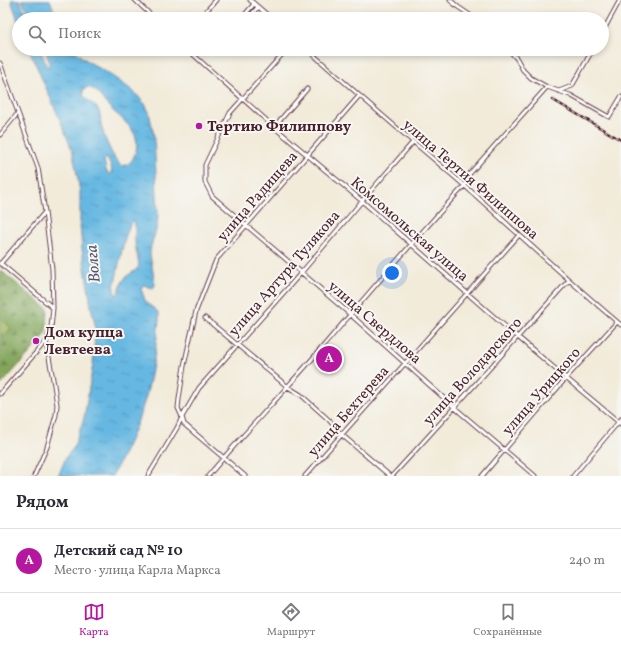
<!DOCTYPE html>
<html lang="ru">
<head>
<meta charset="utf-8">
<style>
	:root { --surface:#fff; --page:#f2f2f3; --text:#2b2b33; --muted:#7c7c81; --line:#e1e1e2; --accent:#b5179e }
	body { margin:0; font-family:Vollkorn,serif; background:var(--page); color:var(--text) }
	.you { position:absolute; left:392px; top:273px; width:14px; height:14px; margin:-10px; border:3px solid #fff; border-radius:50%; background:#1a73e8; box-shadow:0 0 0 6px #1a73e833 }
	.badge { display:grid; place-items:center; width:26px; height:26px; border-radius:50%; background:var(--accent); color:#fff; font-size:13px; font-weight:700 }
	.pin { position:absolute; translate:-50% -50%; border:2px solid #fff; box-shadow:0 1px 4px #0006 }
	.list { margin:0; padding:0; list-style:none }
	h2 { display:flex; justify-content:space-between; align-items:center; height:52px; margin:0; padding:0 16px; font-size:17px }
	h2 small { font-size:13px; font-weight:400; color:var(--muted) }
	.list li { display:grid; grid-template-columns:26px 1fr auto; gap:12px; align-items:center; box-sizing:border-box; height:64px; padding:0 16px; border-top:1px solid var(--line) }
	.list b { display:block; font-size:15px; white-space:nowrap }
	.list p { margin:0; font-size:13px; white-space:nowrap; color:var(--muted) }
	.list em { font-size:13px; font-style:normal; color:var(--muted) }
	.icon { flex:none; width:22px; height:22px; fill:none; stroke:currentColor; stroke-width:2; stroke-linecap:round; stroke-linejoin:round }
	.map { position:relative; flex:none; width:621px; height:476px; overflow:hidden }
	.search { position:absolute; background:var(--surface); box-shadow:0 2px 6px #0003; left:12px; right:12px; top:12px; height:44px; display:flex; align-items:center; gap:10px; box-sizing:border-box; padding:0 14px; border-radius:22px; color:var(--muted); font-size:15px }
	.sheet { height:116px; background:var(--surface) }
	nav { display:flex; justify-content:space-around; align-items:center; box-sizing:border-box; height:56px; border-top:1px solid var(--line); background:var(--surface); font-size:11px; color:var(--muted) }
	nav a { display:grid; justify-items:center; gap:2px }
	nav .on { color:var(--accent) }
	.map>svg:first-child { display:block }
</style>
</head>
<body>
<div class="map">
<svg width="621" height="476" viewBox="0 0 621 476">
	<defs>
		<pattern id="forest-firs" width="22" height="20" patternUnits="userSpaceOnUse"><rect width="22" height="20" fill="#82a55a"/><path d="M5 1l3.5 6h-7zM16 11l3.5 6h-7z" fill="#6c864b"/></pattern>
		<pattern id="water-ripples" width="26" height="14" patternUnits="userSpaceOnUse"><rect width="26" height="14" fill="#66b8e2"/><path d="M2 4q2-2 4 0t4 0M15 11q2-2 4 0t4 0" fill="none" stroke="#5695b7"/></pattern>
	</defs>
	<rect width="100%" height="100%" fill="#f6f6f2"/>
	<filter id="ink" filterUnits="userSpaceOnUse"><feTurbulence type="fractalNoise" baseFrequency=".025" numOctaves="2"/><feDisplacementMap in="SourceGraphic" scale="8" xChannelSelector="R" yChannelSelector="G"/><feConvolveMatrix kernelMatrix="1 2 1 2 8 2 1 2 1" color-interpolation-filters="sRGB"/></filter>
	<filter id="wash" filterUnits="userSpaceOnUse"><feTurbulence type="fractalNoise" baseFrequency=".012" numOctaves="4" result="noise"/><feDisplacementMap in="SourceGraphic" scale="16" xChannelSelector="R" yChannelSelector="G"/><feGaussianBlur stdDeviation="0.9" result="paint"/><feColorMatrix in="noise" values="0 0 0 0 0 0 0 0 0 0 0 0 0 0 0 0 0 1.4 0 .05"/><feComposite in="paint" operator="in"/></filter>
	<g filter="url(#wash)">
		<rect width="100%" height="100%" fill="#f2ebda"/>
		<path fill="url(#forest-firs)" stroke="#666242" d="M0 270 48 309 47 326 44 337 1 385 0 384Z"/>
		<path fill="#a3be65" stroke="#766e48" d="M0 318 11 328 4 336 0 332Z"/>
		<path fill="url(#water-ripples)" stroke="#586c86" fill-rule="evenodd" d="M11 0H20L27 19H19V24Z
			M22 0H50L57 19H31Z
			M29 49H40L46 65 48 67 49 65V61L45 49H74L83 58 112 76 133 91 145 104 149 112 154 136 158 215 157 227 151 246 150 254 155 285 154 287 152 288 144 285 142 286 141 289 145 300 148 304 157 311 159 314V320C156 345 153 371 146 396 138 424 126 451 112 476H58C63 467 64 456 73 449L84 418 93 364 95 335V324L91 306 82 249 80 224V192L78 180 73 153 63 127ZM88 87C91 88 93 89 96 91 100 96 104 101 108 106 117 115 129 123 135 135 138 142 137 150 134 156 132 162 128 165 122 166 113 160 103 135 101 124 100 120 101 116 99 111 95 102 82 101 83 90ZM106 158 109 162 112 170 110 174H108L106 170 104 160ZM133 220 134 221 135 224V244L139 265C137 272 129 273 125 278 121 283 120 288 118 293L116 295 114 291V288C117 275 125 227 133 220Z"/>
	</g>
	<g filter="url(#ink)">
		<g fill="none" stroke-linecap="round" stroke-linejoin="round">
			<g stroke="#633e45" stroke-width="5">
				<path id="minor" d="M135 0 155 19
					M250 0 272 19
					M450 0 458 7 476 19
					M250 16 258 7
					M199 19 216 0
					M241 19 254 4
					M602 33 620 0
					M187 49 274 127 362 201 492 315 566 378 621 424
					M287 49 230 113 205 165V182L212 196 351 315 455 408 535 476
					M307 49C359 96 412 141 465 186 517 232 567 280 621 325
					M0 63 38 168 45 212 52 269 53 308 51 328 46 341 0 394
					M547 87 570 95 609 117 621 97
					M559 91 572 86 593 49
					M274 127 307 89
					M0 135 18 113
					M0 263 53 308
					M0 264 45 212
					M205 318 288 387 301 395 329 420 342 435 390 476
					M34 476 47 447 56 415 57 405 54 385 46 341
					M148 476 177 428 182 417 178 408 179 399 184 366 196 311 216 260 359 96
					M208 476C242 436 278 398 313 358 364 299 414 239 467 183L464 180 547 87 531 78 523 70 517 59 508 49
					M245 476 184 424 182 417 199 388 301 273 362 201 413 142
					M305 476 519 235
					M392 476C452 411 510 345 569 280
					M482 476 566 378 617 322
					M573 476 621 419"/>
			</g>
			<use href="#minor" stroke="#fff" stroke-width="3"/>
			<g stroke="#4a1f2b" stroke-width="2.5">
				<path id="rail" d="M553 100 621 140"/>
			</g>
			<use href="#rail" stroke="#f6f6f2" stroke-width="1" stroke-dasharray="3" stroke-linecap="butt"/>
		</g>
	</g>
	<g fill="#b5179e" stroke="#f6f6f2" stroke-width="1.5">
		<circle cx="199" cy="126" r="4"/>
		<circle cx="36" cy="341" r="4"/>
	</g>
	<g text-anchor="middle" stroke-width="4" stroke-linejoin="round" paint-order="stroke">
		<g font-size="15" font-weight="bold" fill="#4a1f2b" stroke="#f6f6f2" text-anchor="start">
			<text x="207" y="131">Тертию Филиппову</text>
			<text x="44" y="337">Дом купца<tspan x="44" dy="17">Левтеева</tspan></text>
		</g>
		<g font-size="15" fill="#4a1f2b" stroke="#f6f6f2">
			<text transform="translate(471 179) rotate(41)" y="5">улица Тертия Филиппова</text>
			<text transform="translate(257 196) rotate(-49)" y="5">улица Радищева</text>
			<text transform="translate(410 229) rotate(41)" y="5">Комсомольская улица</text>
			<text transform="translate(284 273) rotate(-49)" y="5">улица Артура Тулякова</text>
			<text transform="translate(375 322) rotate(41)" y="5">улица Свердлова</text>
			<text transform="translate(472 371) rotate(-48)" y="5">улица Володарского</text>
			<text transform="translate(541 391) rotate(-49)" y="5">улица Урицкого</text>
			<text transform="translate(348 411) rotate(-49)" y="5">улица Бехтерева</text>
		</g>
		<g font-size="16" font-style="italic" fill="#54556b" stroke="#f6f6f2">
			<text transform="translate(92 264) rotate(-95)" y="6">Волга</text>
		</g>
	</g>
</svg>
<div class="you"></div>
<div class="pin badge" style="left:329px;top:359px">A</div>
<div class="search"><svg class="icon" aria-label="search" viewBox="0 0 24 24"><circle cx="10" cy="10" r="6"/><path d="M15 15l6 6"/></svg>Поиск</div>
</div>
<section class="sheet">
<h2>Рядом<small></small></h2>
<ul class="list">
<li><span class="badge">A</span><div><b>Детский сад № 10</b><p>Место · улица Карла Маркса</p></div><em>240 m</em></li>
</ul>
</section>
<nav>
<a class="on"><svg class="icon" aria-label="map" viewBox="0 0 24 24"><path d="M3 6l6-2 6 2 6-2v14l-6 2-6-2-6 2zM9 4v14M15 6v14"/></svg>Карта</a>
<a><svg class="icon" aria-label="directions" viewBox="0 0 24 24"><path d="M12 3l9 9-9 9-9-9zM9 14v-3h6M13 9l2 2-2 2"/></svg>Маршрут</a>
<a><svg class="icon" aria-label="saved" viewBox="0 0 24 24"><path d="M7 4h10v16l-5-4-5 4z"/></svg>Сохранённые</a>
</nav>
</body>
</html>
